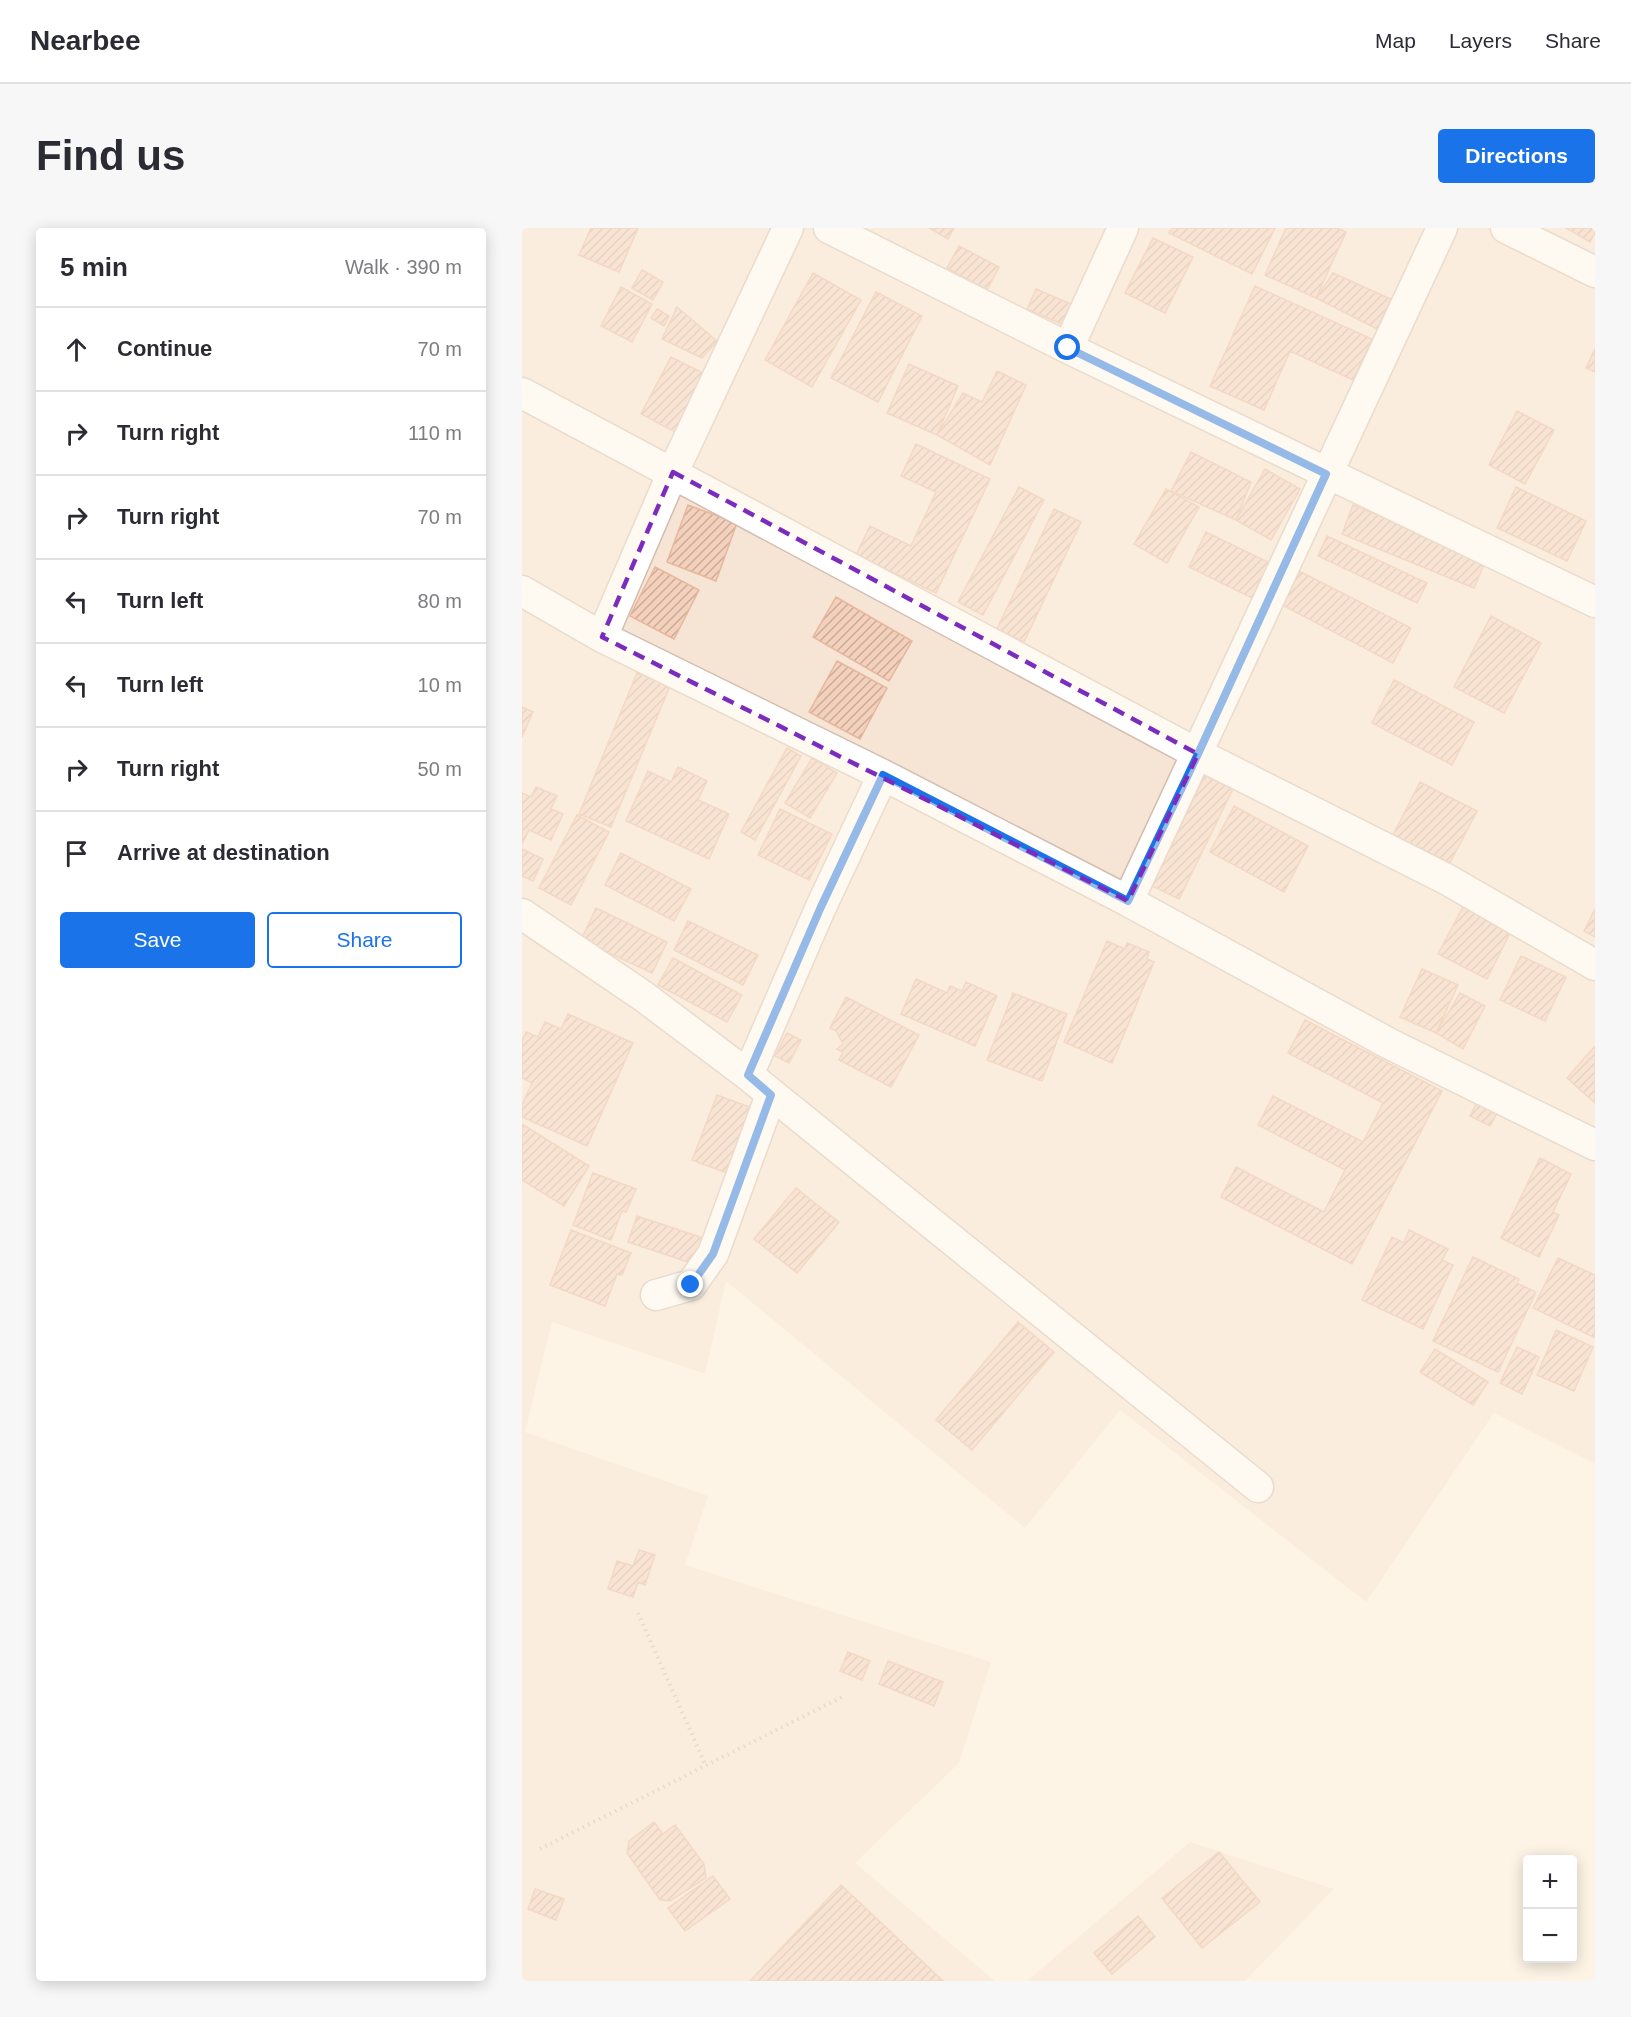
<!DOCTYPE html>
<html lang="en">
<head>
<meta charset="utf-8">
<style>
	:root { --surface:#fff; --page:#f7f7f7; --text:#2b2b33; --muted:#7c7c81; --line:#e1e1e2; --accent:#1a73e8 }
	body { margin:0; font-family:Helvetica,sans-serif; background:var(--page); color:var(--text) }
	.controls { position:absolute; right:18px; bottom:18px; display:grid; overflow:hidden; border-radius:6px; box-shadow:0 3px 15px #0003 }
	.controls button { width:54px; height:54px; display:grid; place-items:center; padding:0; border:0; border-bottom:2px solid var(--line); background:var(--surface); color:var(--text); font:30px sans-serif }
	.stop { position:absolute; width:18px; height:18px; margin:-14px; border:4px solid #1a73e8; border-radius:50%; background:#fff }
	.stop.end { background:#1a73e8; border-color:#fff; box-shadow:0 2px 6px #0008 }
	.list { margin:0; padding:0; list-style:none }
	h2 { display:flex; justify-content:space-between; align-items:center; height:78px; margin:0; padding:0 24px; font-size:26px }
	h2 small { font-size:20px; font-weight:400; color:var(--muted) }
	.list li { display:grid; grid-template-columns:39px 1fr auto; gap:18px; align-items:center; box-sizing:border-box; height:84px; padding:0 24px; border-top:2px solid var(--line) }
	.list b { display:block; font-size:22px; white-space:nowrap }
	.list em { font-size:20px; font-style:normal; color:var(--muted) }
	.actions { display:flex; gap:12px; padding:18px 24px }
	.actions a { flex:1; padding:14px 0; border:2px solid var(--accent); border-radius:6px; text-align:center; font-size:21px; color:var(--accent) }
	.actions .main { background:var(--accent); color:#fff }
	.icon { flex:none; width:33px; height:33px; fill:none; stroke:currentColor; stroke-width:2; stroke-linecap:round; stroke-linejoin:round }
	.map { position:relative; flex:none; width:1073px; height:1753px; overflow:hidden; border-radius:6px }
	header { display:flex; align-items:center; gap:36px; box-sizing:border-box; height:84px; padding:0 30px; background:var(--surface); border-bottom:2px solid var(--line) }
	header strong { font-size:28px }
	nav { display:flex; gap:33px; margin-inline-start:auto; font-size:21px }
	.intro { display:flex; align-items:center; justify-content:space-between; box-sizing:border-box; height:144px; padding:0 36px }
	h1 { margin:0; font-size:42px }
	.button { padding:15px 27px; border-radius:6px; background:var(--accent); color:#fff; font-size:21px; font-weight:700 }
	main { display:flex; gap:36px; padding:0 36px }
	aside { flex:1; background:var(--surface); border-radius:6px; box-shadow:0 3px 15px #0003 }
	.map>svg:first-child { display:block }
</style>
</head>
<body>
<header>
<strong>Nearbee</strong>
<nav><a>Map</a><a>Layers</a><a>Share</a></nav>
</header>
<div class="intro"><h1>Find us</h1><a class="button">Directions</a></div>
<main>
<aside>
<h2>5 min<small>Walk · 390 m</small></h2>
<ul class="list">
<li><svg class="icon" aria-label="ahead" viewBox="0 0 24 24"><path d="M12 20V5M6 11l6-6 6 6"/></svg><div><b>Continue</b></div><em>70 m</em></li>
<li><svg class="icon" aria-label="right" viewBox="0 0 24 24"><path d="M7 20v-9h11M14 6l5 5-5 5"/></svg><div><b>Turn right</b></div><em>110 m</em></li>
<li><svg class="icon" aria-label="right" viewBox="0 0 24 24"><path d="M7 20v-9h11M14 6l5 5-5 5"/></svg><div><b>Turn right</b></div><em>70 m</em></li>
<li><svg class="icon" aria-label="left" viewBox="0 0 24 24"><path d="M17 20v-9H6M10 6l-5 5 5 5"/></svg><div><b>Turn left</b></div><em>80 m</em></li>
<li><svg class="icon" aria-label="left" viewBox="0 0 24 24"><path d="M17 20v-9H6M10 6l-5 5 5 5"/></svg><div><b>Turn left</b></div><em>10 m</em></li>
<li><svg class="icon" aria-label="right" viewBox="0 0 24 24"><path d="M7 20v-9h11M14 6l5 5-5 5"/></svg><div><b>Turn right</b></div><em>50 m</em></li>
<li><svg class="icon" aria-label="arrive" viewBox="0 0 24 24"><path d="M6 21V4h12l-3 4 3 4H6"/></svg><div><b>Arrive at destination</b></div></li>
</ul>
<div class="actions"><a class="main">Save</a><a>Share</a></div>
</aside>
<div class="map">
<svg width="1073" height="1753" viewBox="0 0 1073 1753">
	<defs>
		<pattern id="building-hatch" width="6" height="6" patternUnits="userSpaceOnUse" patternTransform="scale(1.5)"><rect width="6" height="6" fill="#f4d1bc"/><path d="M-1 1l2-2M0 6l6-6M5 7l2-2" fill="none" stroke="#caac9b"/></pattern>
	</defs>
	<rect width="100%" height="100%" fill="#fdf4e6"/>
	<path fill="#f6e5d4" d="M0 0H1073V1236L972 1185 844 1374 598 1182 503 1300 204 1053 183 1146 30 1094 3 1204 186 1268 163 1337 469 1434 437 1535 333 1635 473 1753H0Z
		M668 1614 812 1661 723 1753H505Z"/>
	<path fill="url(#building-hatch)" stroke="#e8b69c" stroke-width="1.5" d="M69 0H116L97 44 57 27Z
		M407 0H432L426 11Z
		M650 0H753L730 46 647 5Z
		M764 0H816L824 4 794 70 743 47Z
		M1044 0H1073V5L1068 14Z
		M631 10 671 29 643 85 603 65Z
		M437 18 477 39 465 62 425 40Z
		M120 42 141 54 131 72 110 60Z
		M291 45 339 72 290 159 243 132Z
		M811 45 869 71 855 101 794 70Z
		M733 58 850 111 831 152 768 123 742 182 688 158Z
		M99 59 130 76 110 114 79 98Z
		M514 61 551 77 542 97 505 81Z
		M354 64 400 88 356 174 309 150Z
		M155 79 195 113 180 130 140 111Z
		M135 81 147 88 142 98 129 90Z
		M1073 121V144L1064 140Z
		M149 129 187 148 157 206 119 186Z
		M387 136 436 158 415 207 365 185Z
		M475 143 504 157 468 237 415 207 441 165 460 174Z
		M995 183 1032 202 1003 256 967 237Z
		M394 216 468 251 414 365 334 327 348 298 389 318 414 264 379 248Z
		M669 224 729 254 714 292 649 263Z
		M743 241 778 261 749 312 714 292Z
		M497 259 522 272 461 387 436 374Z
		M994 259 1064 293 1045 333 975 300Z
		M644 261 677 279 645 335 612 316Z
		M166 277 215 295 194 353 145 334Z
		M831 277 964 332 952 360 820 306Z
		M532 281 559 294 502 414 475 401Z
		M684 304 748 335 730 370 667 339Z
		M805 308 905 355 895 375 796 328Z
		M133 339 177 362 152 411 108 388Z
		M777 343 889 400 871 435 760 377Z
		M314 369 390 413 367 453 291 409Z
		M969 388 1019 415 982 485 932 459Z
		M315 433 365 460 338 511 287 484Z
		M115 445 148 458 89 599 57 586Z
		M872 452 952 494 930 537 850 495Z
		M0 479 11 484 0 509Z
		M265 520 279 528 233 612 219 604Z
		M290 530 315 545 288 590 263 575Z
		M156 539 185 553 176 572 207 586 187 631 104 593 126 543 149 554Z
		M683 547 711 561 657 671 630 658Z
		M898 554 955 583 928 635 871 607Z
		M14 559 35 568 29 581 41 586 29 612 7 602 0 616V565L9 569Z
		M712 578 786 618 762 664 688 624Z
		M258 581 310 606 287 652 236 627Z
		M55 587 87 604 49 677 17 660Z
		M0 621 21 631 11 653 0 648Z
		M99 625 169 661 152 693 83 657Z
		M942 677 990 701 965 751 916 726Z
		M74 680 145 714 130 745 59 712Z
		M1073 681V709L1062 703Z
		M166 693 236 727 221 757 152 722Z
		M585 713 603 721 605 715 627 724 625 731 632 734 590 835 542 814Z
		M999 728 1044 749 1023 793 978 772Z
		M151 730 220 767 205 794 136 757Z
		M900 741 936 757 914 805 878 789Z
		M394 751 425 765 428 758 440 763 444 754 475 768 453 818 379 786Z
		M491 765 545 786 520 853 465 832Z
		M938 765 963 778 941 821 914 805Z
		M324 769 397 807 369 859 317 832 321 824 315 821 321 816 314 803 308 800Z
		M46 786 111 815 65 918 0 889V877L10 855 0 850V813L4 804 16 809 23 794 39 801Z
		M783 792 920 863 830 1036 699 969 714 939 802 984 823 942 736 897 751 868 841 914 861 875 766 825Z
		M265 805 279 812 267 835 253 828Z
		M1073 818V875L1045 850Z
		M195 867 230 880 205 945 170 932Z
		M955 874 975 885 968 898 948 888Z
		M0 896 67 938 42 978 0 952Z
		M1018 930 1049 946 1031 984 1037 987 1017 1029 979 1010Z
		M71 945 114 961 104 984 100 983 89 1012 51 997Z
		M274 960 317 994 275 1045 232 1011Z
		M115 988 181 1010 172 1036 106 1014Z
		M49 1002 109 1025 100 1047 95 1046 83 1078 28 1057Z
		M887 1002 926 1021 920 1032 931 1037 901 1101 840 1072 870 1009 882 1015Z
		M951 1029 997 1051 995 1055 1014 1064 976 1144 911 1113Z
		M1036 1030 1073 1047V1110L1011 1080Z
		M496 1094 532 1124 450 1222 414 1192Z
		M1034 1102 1071 1119 1052 1163 1015 1147Z
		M995 1119 1017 1129 1000 1166 978 1155Z
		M913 1121 966 1154 951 1177 898 1144Z
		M117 1322 133 1327 123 1357 116 1354 111 1369 86 1361 95 1333 111 1338Z
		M326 1424 348 1433 340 1452 318 1443Z
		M366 1433 421 1454 412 1478 357 1456Z
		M132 1594 141 1606 153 1597 182 1636 184 1650 148 1673 138 1672 105 1625 107 1613Z
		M697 1624 738 1674 680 1720 640 1670Z
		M191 1648 208 1671 163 1703 146 1680Z
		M319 1657 421 1753H228Z
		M13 1661 42 1671 34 1692 6 1681Z
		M616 1688 633 1709 590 1746 572 1725Z"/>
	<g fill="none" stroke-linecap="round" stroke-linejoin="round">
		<g stroke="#d3bdae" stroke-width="33">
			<path id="street" d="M307 0 546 120 1073 374
				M984 0 1073 44
				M546 120 601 0
				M0 165 676 526 926 652 1073 737
				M0 363 80 409 361 547 606 673 868 816 1073 917
				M80 409 151 244 266 0
				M606 673 920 0
				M0 686 121 768 226 847 736 1259
				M226 847 298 681 361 547
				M134 1067 169 1057 191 1026 249 867"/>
		</g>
		<path stroke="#dab49f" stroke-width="4" stroke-dasharray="1.5 4.5" stroke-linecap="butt" d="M116 1385 184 1538
			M18 1621 320 1469"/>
		<use href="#street" stroke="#fff" stroke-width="30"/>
	</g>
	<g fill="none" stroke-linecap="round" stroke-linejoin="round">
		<path stroke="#1a73e8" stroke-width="8" d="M169 1057 191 1026 249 867 226 847 298 681 361 547 606 673 676 526 804 246 546 120"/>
	</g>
	<path d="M0 0H1073V1753H0ZM151 244 676 526 606 673 80 409Z" fill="#fdf4e6" fill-opacity=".55" fill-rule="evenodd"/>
	<path fill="none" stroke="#7b2cbf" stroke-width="4.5" stroke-dasharray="12 8" stroke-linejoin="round" d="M151 244 676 526 606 673 80 409Z"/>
</svg>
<div class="controls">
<button>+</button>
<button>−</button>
</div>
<div class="stop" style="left:546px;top:120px"></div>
<div class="stop end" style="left:169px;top:1057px"></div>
</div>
</main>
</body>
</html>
